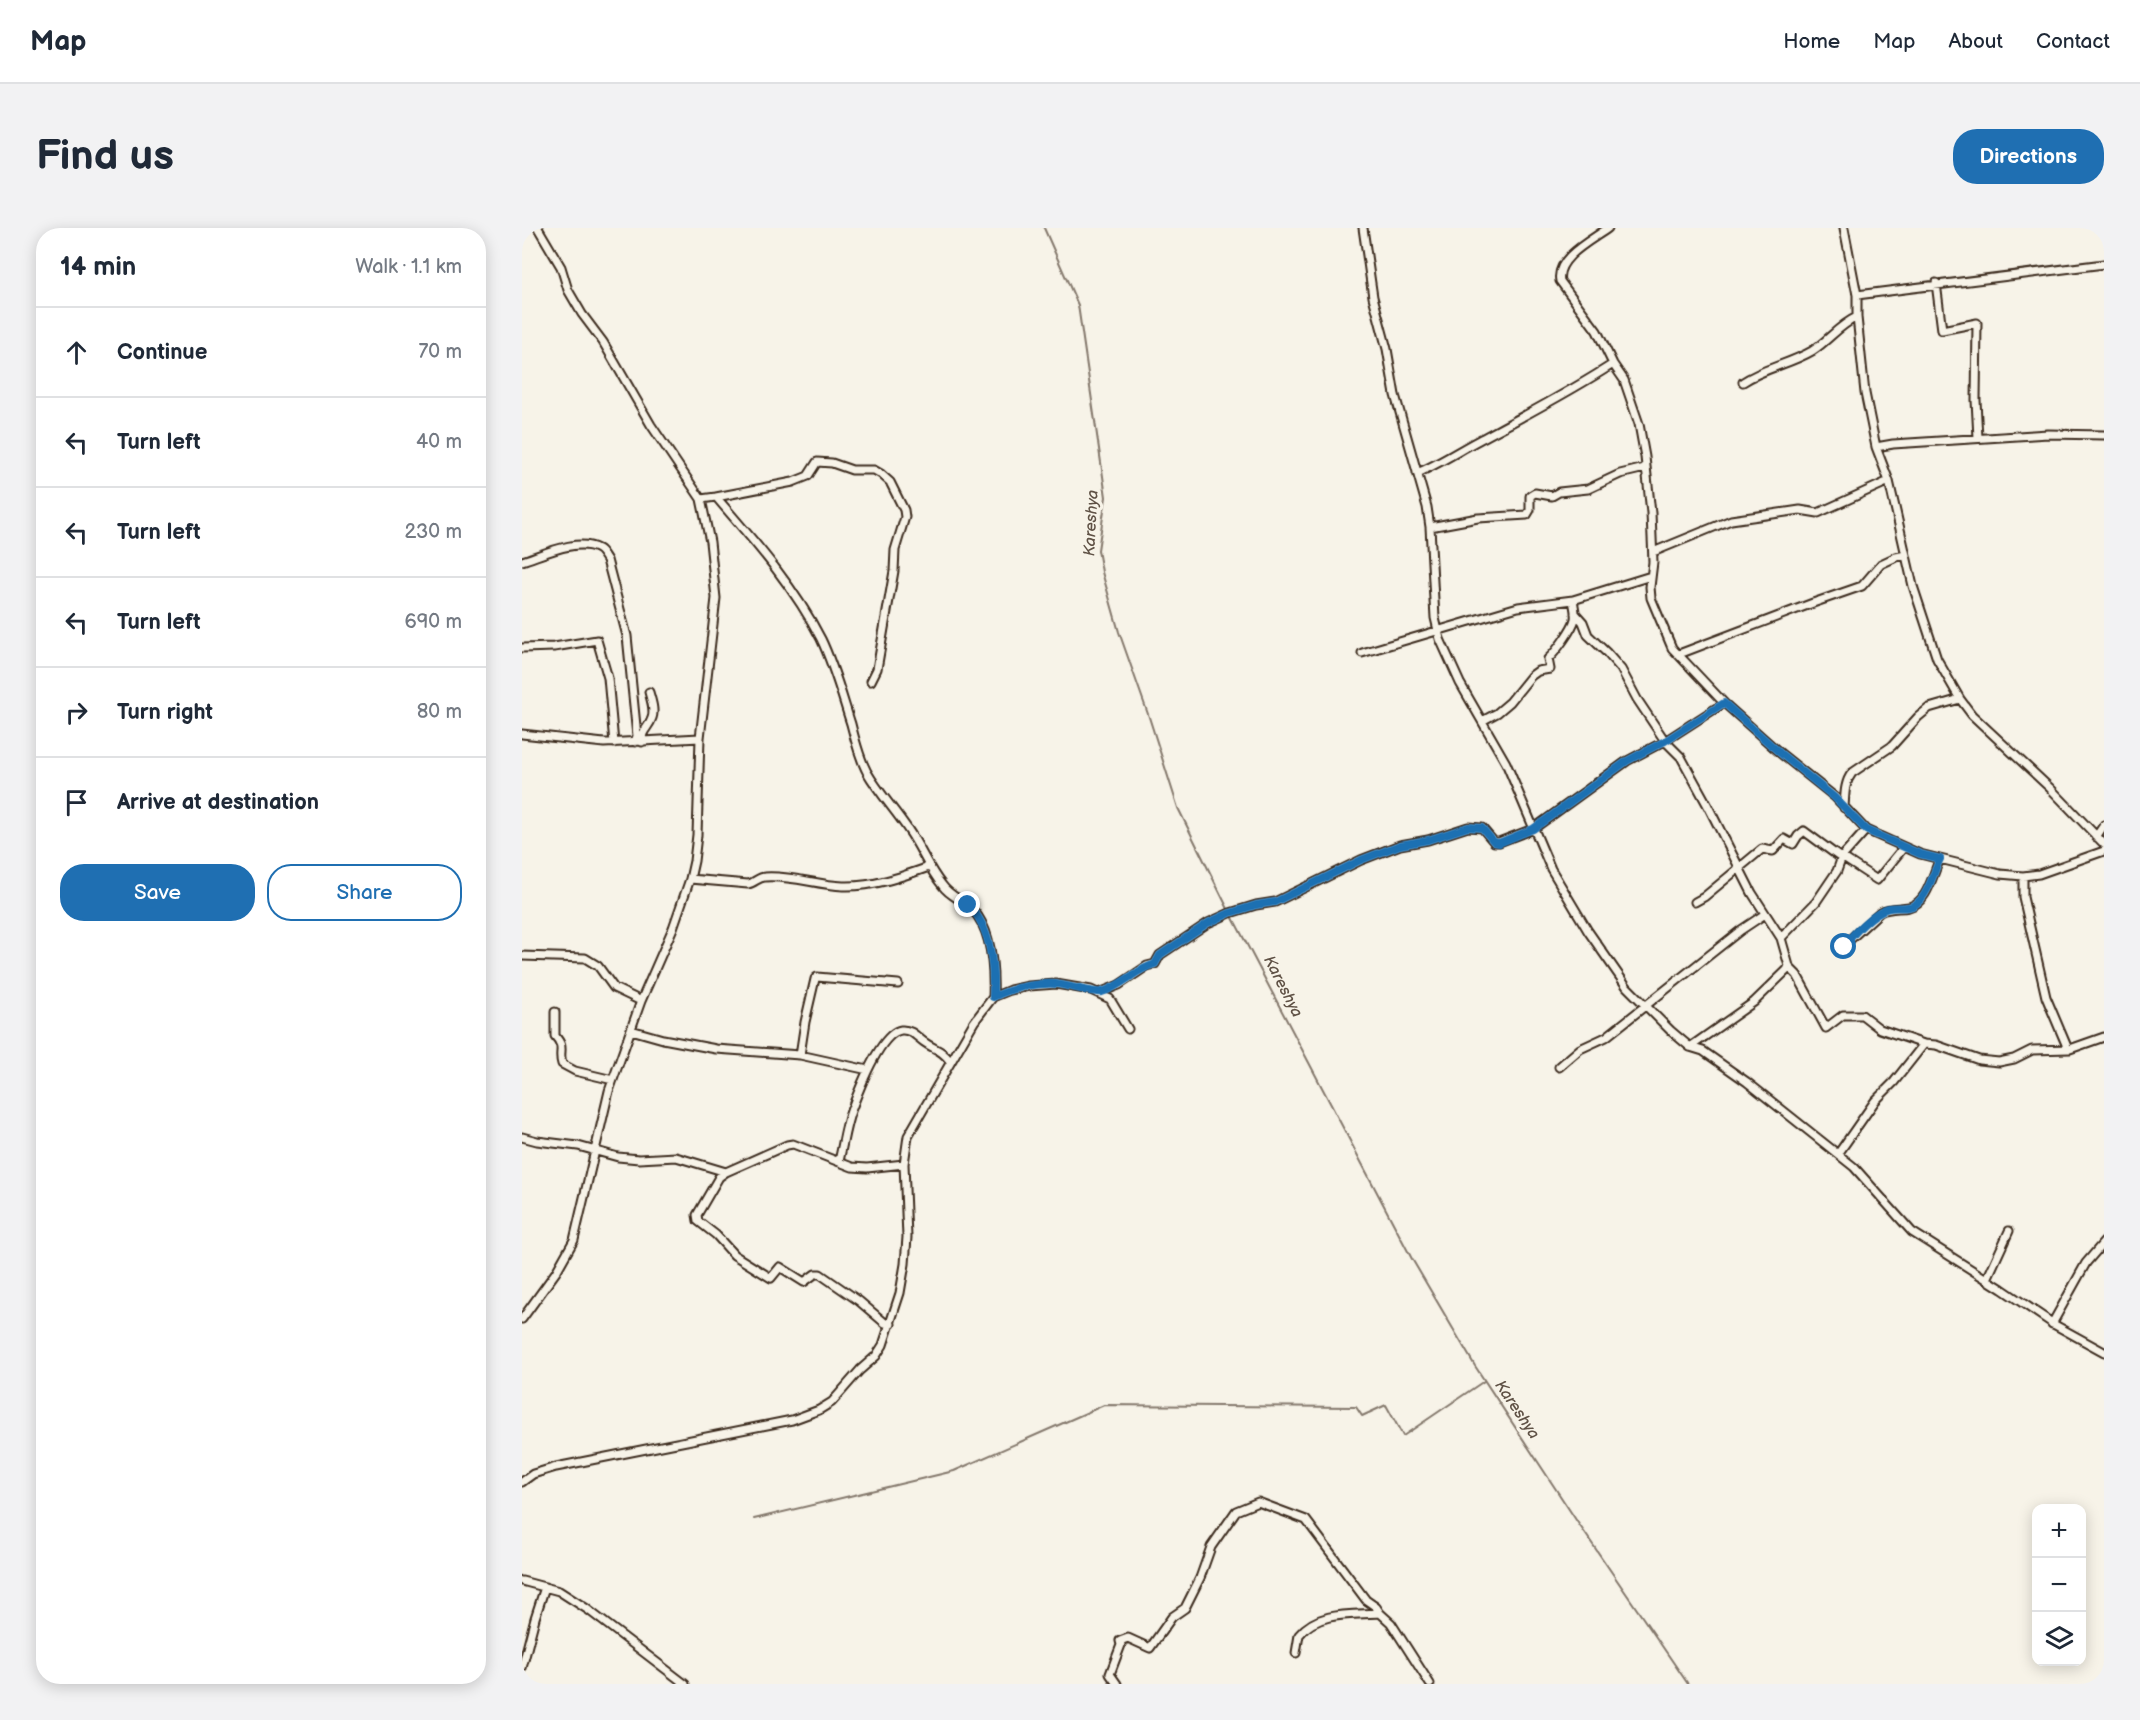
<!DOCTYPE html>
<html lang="en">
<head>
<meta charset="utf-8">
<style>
	:root { --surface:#fff; --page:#f2f2f3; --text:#1f2937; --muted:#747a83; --line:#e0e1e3; --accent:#1f6fb2 }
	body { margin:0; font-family:"Balsamiq Sans",sans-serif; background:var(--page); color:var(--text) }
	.controls { position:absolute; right:18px; bottom:18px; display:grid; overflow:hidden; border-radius:12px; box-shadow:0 3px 15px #0003 }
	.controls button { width:54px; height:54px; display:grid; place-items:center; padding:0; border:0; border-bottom:2px solid var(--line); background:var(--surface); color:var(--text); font:30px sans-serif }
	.stop { position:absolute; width:18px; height:18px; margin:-14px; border:4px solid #1f6fb2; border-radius:50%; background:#fff }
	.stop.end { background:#1f6fb2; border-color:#fff; box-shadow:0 2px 6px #0008 }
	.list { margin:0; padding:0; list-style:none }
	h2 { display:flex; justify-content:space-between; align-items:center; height:78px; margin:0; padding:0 24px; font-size:26px }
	h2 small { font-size:20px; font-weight:400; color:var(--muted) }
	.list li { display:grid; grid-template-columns:39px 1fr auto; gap:18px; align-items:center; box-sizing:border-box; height:90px; padding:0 24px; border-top:2px solid var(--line) }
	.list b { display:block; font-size:22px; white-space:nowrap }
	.list em { font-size:20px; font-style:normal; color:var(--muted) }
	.actions { display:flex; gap:12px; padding:18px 24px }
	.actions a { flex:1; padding:14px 0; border:2px solid var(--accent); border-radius:24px; text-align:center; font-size:21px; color:var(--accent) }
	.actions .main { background:var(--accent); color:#fff }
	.icon { flex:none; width:33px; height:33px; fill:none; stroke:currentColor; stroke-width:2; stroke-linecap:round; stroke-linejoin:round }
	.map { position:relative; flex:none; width:1582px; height:1456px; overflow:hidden; border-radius:24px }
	header { display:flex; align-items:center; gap:36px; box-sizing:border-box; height:84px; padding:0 30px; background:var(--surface); border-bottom:2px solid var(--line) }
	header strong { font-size:28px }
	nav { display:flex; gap:33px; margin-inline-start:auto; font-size:21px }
	.intro { display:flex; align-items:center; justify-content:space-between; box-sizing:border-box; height:144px; padding:0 36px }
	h1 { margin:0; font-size:42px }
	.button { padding:15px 27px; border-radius:24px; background:var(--accent); color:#fff; font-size:21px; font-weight:700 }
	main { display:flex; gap:36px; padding:0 36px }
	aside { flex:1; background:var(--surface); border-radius:24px; box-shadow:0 3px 15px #0003 }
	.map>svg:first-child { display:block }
</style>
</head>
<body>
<header>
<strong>Map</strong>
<nav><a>Home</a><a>Map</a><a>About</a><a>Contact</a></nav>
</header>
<div class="intro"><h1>Find us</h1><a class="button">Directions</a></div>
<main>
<aside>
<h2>14 min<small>Walk · 1.1 km</small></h2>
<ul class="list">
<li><svg class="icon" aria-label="ahead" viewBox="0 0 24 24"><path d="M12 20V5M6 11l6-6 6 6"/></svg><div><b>Continue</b></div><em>70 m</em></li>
<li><svg class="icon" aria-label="left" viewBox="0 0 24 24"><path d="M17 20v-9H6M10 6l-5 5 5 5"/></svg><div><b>Turn left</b></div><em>40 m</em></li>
<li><svg class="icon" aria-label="left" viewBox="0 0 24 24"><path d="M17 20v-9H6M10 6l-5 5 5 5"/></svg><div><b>Turn left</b></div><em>230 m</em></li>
<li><svg class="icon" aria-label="left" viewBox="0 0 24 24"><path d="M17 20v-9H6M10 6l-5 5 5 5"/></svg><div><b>Turn left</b></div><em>690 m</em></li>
<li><svg class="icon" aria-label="right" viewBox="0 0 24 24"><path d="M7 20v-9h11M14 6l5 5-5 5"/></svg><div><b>Turn right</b></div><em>80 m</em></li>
<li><svg class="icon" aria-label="arrive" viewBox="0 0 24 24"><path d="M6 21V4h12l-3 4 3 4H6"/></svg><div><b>Arrive at destination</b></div></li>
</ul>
<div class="actions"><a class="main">Save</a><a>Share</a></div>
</aside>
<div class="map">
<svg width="1582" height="1456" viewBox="0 0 1582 1456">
	<rect width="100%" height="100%" fill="#f7f3e8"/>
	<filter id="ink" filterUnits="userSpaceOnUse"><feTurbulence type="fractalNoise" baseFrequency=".0167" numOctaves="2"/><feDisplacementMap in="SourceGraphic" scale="12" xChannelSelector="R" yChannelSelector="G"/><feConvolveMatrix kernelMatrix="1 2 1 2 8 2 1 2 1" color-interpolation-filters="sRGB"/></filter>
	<g filter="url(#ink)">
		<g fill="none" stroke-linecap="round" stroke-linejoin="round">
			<path stroke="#84786c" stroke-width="2" d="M522 0 556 77 584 269 576 322 580 344 597 404 627 489 656 580 707 683
				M710 688 890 1031 953 1138 1056 1295 1166 1456
				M232 1291 432 1243 582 1177 834 1179 840 1188 864 1177 881 1208 962 1153"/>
			<g stroke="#3b2a1e" stroke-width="11">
				<path id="minor" d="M841 0 851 69 865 121 873 167 905 279 908 299 913 390 918 411 938 455 984 535 1029 641 1066 703 1105 759 1149 803 1168 819 1181 823 1225 854 1332 939 1390 1004 1480 1061 1533 1097 1582 1124
					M1086 0C1070 12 1033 30 1038 53L1075 103 1091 136 1102 152 1117 196 1123 229 1129 285 1131 334 1128 359 1129 370 1150 420 1202 475 1258 525 1313 569 1344 602 1398 626 1478 646 1501 648 1517 646 1582 623
					M1322 0 1335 67V89L1343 165 1354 219 1367 253 1391 358 1415 431 1438 471 1450 487 1528 560 1582 616
					M1414 55 1420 102 1455 95 1454 172 1456 210
					M1335 67 1582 36
					M1221 154C1242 140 1268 136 1290 123 1306 113 1317 97 1335 89
					M1354 219 1371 216 1526 206 1582 207
					M895 245C917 236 936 223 957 212 1002 188 1048 164 1091 136
					M194 269 271 254 286 248 295 234 310 235 330 242H352L359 246 368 254 382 282 383 289 373 322 372 343 355 441 349 453
					M179 271 194 269C232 313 272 358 299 411 312 438 320 468 329 496 333 512 337 529 345 544 357 565 374 583 387 603 399 620 406 640 420 657 428 669 442 672 451 682 470 703 472 743 471 769
					M908 299 956 290 1005 287 1008 282V268L1013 265 1030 268 1037 264 1066 261 1098 246 1123 240
					M1131 324 1209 292 1278 282 1296 285 1367 253
					M0 333C20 327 56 309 76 321 80 323 82 328 85 332L105 408 115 508 113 514
					M1053 385 1061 394 1066 407 1085 425 1099 441 1115 471 1143 513 1159 529 1186 578 1230 665 1259 710
					M0 420 32 419 75 412 86 450 92 515
					M840 425 996 379 1051 372 1129 348
					M1157 426 1291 375 1340 358 1359 336 1374 329 1384 327
					M960 493 975 485 988 474 1009 448 1016 443 1028 441 1026 431C1034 424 1051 400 1053 391 1054 384 1052 378 1051 372
					M0 506 82 515 178 510
					M120 514C119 502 127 500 130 490 133 482 129 472 127 464
					M1322 580C1323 568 1322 555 1330 545L1370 518 1396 489 1407 480 1438 471
					M1574 609 1582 597
					M1501 648V669L1524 769 1546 821
					M168 651 226 656C233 655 236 649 243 649 269 647 295 657 321 658 351 659 379 649 407 639
					M1173 674 1182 669 1240 621 1251 623 1262 611 1271 616 1276 608 1282 603 1316 628 1320 629 1355 652 1382 619
					M1319 720 1358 684C1368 679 1377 681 1387 679 1406 674 1410 647 1418 631
					M0 728 63 730 76 738 92 760 119 773
					M1267 739 1275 747 1304 800 1321 787H1340L1358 801 1402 816
					M577 765 597 757 625 738 633 736 638 727 686 695 708 685 734 677 753 674 839 632 878 617 906 612 946 599 960 600 972 614H977L1011 601 1105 533 1143 513 1202 475
					M33 784V808C44 820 36 823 40 836L53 843 91 852
					M109 802 141 811 194 821 278 827 346 842
					M1168 819 1232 774 1265 742 1267 738 1259 710 1294 674 1315 643 1320 629 1344 602
					M278 827 283 794 293 751 295 749 376 756
					M1037 839 1058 821 1084 809 1219 702 1243 686
					M0 909 15 913 56 918 96 929 117 931 154 929 204 944 265 917 271 916 330 939 345 940 382 936
					M1316 926 1353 873 1372 854 1402 816 1414 817 1457 832 1477 834 1492 831 1510 822 1548 821 1582 809
					M317 933C321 917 323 899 329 883 336 864 358 805 379 802 389 801 395 809 402 814 413 822 419 821 428 833
					M204 944 197 949 175 987 176 993 194 1007 212 1027 249 1050 258 1039 282 1054 293 1046H298L337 1073 363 1095 369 1096
					M1465 1051 1487 1003
					M0 1091 34 1044 52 1012 87 863 119 773 151 700 168 651 172 633 175 607 178 510 194 370 188 314 179 271 129 197 81 114 60 86 46 62 39 39 16 0
					M1530 1096 1564 1035 1582 1014
					M0 1254 11 1246 34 1239 270 1192 297 1182 310 1174 338 1142 354 1128 361 1117 378 1065 383 1036 385 1009 382 936 386 908 452 794 471 769 488 762 507 758 534 756 569 762 588 771 606 801
					M0 1353 37 1363 65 1381 163 1456
					M774 1425 777 1407C796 1383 830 1387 858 1385L869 1395 908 1456
					M0 1440 13 1390 23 1359
					M595 1456 588 1446 599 1417 598 1413 606 1410 628 1420 650 1389 663 1380 678 1350 689 1319 714 1283 736 1274 784 1292 844 1372 854 1379 858 1385"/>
			</g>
			<use href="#minor" stroke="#f7f3e8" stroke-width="7"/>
		</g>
	</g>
	<g fill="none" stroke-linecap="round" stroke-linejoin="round" filter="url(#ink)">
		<path stroke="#1f6fb2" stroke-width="8" d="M446 677C470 699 472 739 471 769 491 760 512 755 534 756 545 757 572 766 580 764 600 758 614 741 633 736L638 727 686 695 708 685 734 677 753 674 839 632 878 617 906 612 946 599 960 600 972 614 977 615 1011 601 1105 533 1143 513 1202 475 1258 525 1312 569 1344 602 1398 626 1418 631C1411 645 1407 666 1394 676 1386 682 1376 678 1367 680 1352 683 1330 706 1322 719"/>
	</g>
	<g text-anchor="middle" stroke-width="6" stroke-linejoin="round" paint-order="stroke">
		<g font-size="16" font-style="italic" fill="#5f5145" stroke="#f7f3e8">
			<text transform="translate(568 295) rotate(-87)" y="6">Kareshya</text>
			<text transform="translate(762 758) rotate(63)" y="6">Kareshya</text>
			<text transform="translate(996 1181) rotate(56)" y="6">Kareshya</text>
		</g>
	</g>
</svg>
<div class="controls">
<button>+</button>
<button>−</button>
<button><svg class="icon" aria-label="layers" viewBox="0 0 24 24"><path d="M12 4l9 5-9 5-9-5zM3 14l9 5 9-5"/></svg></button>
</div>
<div class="stop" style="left:1322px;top:719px"></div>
<div class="stop end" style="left:446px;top:677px"></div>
</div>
</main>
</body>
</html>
